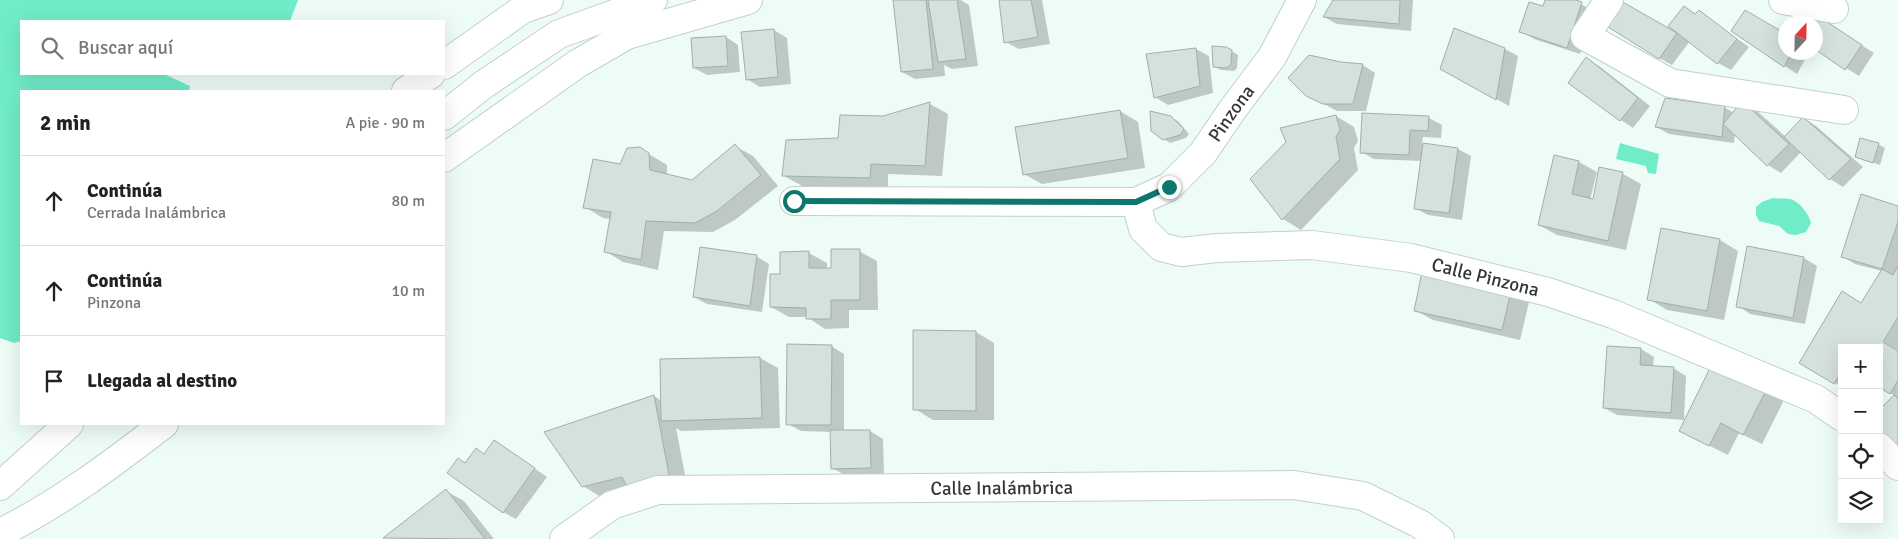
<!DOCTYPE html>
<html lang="es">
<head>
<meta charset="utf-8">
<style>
	:root { --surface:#fff; --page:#f6f6f6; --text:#222; --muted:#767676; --line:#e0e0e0 }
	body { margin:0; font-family:Signika,sans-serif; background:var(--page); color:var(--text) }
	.controls { position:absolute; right:15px; bottom:15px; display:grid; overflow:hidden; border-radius:0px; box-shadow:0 5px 20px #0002 }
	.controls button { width:45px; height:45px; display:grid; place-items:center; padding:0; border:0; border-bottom:1px solid var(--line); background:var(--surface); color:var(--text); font:25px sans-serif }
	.compass { position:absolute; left:1778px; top:15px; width:45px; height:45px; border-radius:50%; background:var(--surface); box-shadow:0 5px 20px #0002; rotate:22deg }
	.stop { position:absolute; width:15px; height:15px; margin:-11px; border:4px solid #0f766e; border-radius:50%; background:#fff }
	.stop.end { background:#0f766e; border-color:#fff; box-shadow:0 1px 5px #0008 }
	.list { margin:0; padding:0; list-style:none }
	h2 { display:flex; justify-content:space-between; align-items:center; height:65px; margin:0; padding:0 20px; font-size:21px }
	h2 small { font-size:16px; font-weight:400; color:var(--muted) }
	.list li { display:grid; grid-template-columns:32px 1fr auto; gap:15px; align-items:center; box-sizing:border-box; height:90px; padding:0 20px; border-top:1px solid var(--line) }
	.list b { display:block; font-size:19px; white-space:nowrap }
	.list p { margin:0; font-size:16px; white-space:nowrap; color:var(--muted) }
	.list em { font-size:16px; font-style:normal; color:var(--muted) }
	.icon { flex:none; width:28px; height:28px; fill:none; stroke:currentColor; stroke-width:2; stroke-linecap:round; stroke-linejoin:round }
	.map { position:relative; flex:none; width:1898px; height:539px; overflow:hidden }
	.search { position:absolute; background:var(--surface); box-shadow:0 5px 20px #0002; left:20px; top:20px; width:425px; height:55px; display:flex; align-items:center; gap:12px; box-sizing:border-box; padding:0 18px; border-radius:0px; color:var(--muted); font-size:19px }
	.panel { position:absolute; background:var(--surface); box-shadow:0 5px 20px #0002; left:20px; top:90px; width:425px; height:335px; border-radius:0px }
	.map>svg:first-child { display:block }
</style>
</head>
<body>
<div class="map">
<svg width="1898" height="539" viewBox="0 0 1898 539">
	<rect width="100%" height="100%" fill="#eefcf7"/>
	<path fill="#70ecc9" d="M0 0H298L290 21H21V74H164L190 86 189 91H21V341L14 343 0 338Z
		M1620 143 1659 154 1656 174 1648 173 1646 166 1616 159Z
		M1773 198C1778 199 1785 198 1790 199 1799 201 1809 214 1811 223L1806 232 1796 235 1788 234 1779 226 1759 221 1756 215V207L1762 202Z"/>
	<path fill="#0003" d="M894 0H961L969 5 978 66 952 69 944 65 945 76 915 79 902 72Z
		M1000 0H1042L1050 44 1019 49 1006 42Z
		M1335 0H1413L1411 31 1337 24 1324 17Z
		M1547 0H1572L1595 11 1580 54 1534 39 1521 31 1544 8Z
		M1621 2 1677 34 1670 26 1684 7 1697 15 1699 12 1749 47 1731 70 1718 63 1690 41 1672 65 1659 58Z
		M1809 12 1874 53 1859 76 1816 49V22H1802Z
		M774 30 787 38 791 84 760 87 747 79Z
		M1455 30 1505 49 1518 56 1509 106 1441 68Z
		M1733 31 1786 52H1809L1797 74Z
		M726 37 738 45 740 72 707 75 694 68Z
		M1226 48 1238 55 1237 68 1234 71 1221 70 1214 67Z
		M1196 49 1209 56 1213 93 1168 105 1155 97Z
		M1586 59 1599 66 1650 106 1633 128 1621 120 1570 83Z
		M1341 63 1363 65 1375 73 1366 111H1337L1307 95Z
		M1743 103 1756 110 1786 137 1804 118 1816 126 1863 167 1843 187 1830 179 1801 152 1781 173 1768 165 1735 134 1734 143 1669 134 1656 127 1724 107 1734 113Z
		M930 104 948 114 942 176 888 174V188L802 186 784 176 839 139 883 117Z
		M1120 111 1138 122 1145 168 1042 184 1024 174Z
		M1363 114 1429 118 1442 125 1441 138 1423 137 1422 144 1458 149 1471 156 1462 220 1428 215 1415 208 1421 161 1374 159 1361 152Z
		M1336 116 1354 127 1358 141 1354 148 1358 170 1301 230 1283 219 1251 179Z
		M1170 117 1178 121 1189 134 1186 138 1170 143 1164 139Z
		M1878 144 1885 148 1880 165 1857 157Z
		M735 146 753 156 778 186 735 220 713 232 664 231 658 270 623 262 605 251 611 219 603 218 585 207 621 166 639 148 667 165V175L692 181Z
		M1579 162 1597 172 1590 200H1594L1600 169 1623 174 1641 184 1626 250 1557 235 1539 225Z
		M1898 207V456L1879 412 1895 396 1879 386V348H1842V387L1800 363 1862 304 1882 271 1855 264 1842 256Z
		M1662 230 1720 240 1738 251 1724 320 1667 310 1649 299Z
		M859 251 877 261 878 310H849V328L825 329 807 317H789L771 307 781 276 809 253 827 263V269H832Z
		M756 256 769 264 762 312 707 304 694 297Z
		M1804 258 1817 266 1805 324 1750 314 1738 306Z
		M1424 268 1530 298 1520 340 1433 320 1415 310Z
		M915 332H976L994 343V420H933L915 409Z
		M831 346 844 354V432L870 431 883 439 884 475H845L832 468V432L801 431 788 424Z
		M1641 349 1654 357 1653 367 1673 368 1686 376 1684 420 1617 415 1604 408Z
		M760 358 778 368 780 428 681 431 676 428 688 490 601 497 583 486 654 396 662 401 661 360Z
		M1730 380 1785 398 1762 444 1739 433 1728 455 1680 431Z
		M495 441 547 477 516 519 503 512 476 450 485 455Z
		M446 491 464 501 494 539 384 538Z"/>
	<path fill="#d4e1dc" stroke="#a1aea9" d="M893 0H926L933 69 901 72Z
		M928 0H957L966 59 938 62Z
		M999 0H1031L1038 37 1004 43Z
		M1333 0H1400L1399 24 1323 17Z
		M1545 0H1576L1582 2 1567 48 1519 32 1529 2 1543 6Z
		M1621 1 1677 33 1659 59 1605 25Z
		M1684 6 1695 14 1699 10 1737 39 1717 64 1668 26Z
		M1745 10 1786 34V52H1792L1784 67 1731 31Z
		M1809 10 1862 45 1845 70 1816 50V22H1801Z
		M1454 28 1505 48 1496 100 1440 69Z
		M774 29 778 77 746 80 741 32Z
		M726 36 728 66 693 68 691 38Z
		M1212 46 1226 47 1232 50 1231 64 1227 68 1213 67Z
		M1196 48 1200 86 1154 98 1146 54Z
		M1309 55 1341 62 1363 64 1353 104H1323L1306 96 1288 78Z
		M1586 57 1638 98 1620 121 1568 83Z
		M1665 98 1725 106 1722 137 1655 127Z
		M1742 101 1789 144 1767 166 1723 124Z
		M930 102 925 166 871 164 870 178 782 176 786 140 838 138 840 115 883 116Z
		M1120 110 1128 158 1023 175 1015 127Z
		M1150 111 1171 116 1184 129 1180 135 1163 140 1151 131Z
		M1362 113 1429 116 1428 131 1410 130 1409 155 1360 153Z
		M1336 115 1340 130 1336 137 1340 159 1282 220 1250 179 1286 142 1280 128Z
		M1803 117 1851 159 1829 180 1784 137Z
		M1860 138 1879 143 1873 163 1855 157Z
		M1423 143 1458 148 1449 213 1414 209Z
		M735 144 761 175 717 211 695 223 646 221 641 260 604 252 611 212 583 208 593 159 620 164 627 148 640 147 649 153 650 170 692 180Z
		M1554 155 1579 161 1572 194 1593 199 1599 167 1623 172 1608 241 1538 225Z
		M1861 194 1898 206V222L1882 269 1841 257Z
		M1661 228 1720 239 1707 311 1647 300Z
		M1747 246 1804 257 1793 318 1736 307Z
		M700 247 757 255 750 306 693 297Z
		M831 249H860V300H831V319H806V308L770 307V274H780V252L809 251V268H831Z
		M1898 266V317L1883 342 1898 351V380L1890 394 1879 387V348H1842V370L1834 384 1799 363 1842 291 1861 303 1882 269 1893 275Z
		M1423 267 1512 287 1502 330 1414 311Z
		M913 330 976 331V411L913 410Z
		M787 344 832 345 831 425H786Z
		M1607 346 1641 348 1640 365 1674 367 1671 413 1603 408Z
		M760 357 762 418 661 421 660 359Z
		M1710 368 1729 378 1734 369 1768 387 1743 435 1721 423 1709 446 1679 431Z
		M654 395 670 480 628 489 622 477 582 487 544 432Z
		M1894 395 1898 399V458L1879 439V410Z
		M830 430H870L871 468 831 469Z
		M494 440 535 468 503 513 447 473 458 458 465 463 476 448 484 454Z
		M446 489 485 539 383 538Z"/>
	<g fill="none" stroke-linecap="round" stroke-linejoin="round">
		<g stroke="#c2d0cb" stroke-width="30">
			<g id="street">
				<path d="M1609 0 1585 36 1670 83 1844 110"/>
				<path d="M1783 0 1834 9"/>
				<path d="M444 158 577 64 627 35 748 0"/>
				<path id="s1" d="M794 201 1136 202 1169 187 1203 153 1233 109 1272 57 1302 0"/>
				<path id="s2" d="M1136 202 1143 229 1161 247 1181 252 1217 248 1312 245 1411 258 1548 292 1613 314 1816 399 1842 417"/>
				<path d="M1879 447 1898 466"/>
				<path id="s3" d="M564 539 612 505 658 490 1294 485 1363 496 1420 524 1440 539"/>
			</g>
		</g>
		<g stroke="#c2d0cb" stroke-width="30">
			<path id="primary" d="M444 65 523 9 549 0
				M406 91 431 74
				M444 116 483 85 559 34 653 0
				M0 486 69 424
				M0 533C59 504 112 464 164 424"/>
		</g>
		<use href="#street" stroke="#fff" stroke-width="28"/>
		<use href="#primary" stroke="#fff" stroke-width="28"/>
	</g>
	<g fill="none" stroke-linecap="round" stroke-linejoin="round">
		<path stroke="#0f766e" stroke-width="6" d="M794 201 1136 202 1169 187"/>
	</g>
	<g text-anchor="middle" stroke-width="4" stroke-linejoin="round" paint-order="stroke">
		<g font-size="19" fill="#333836" stroke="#fff">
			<text dy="7" stroke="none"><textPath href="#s1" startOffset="475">Pinzona</textPath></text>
			<text dy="7" stroke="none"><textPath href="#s2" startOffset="382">Calle Pinzona</textPath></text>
			<text dy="7" stroke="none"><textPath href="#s3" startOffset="451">Calle Inalámbrica</textPath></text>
		</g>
	</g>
</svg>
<div class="controls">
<button>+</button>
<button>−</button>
<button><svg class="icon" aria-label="locate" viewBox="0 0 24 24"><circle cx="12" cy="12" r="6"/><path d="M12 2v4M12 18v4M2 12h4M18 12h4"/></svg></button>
<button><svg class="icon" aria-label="layers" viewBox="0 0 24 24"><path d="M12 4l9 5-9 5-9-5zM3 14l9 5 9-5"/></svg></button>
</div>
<svg class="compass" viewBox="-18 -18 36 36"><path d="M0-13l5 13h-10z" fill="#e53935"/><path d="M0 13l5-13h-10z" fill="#767676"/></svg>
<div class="stop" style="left:794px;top:201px"></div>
<div class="stop end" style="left:1169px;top:187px"></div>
<div class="search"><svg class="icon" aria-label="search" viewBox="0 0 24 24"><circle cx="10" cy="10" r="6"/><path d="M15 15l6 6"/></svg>Buscar aquí</div>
<section class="panel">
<h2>2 min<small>A pie · 90 m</small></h2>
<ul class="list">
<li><svg class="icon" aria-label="ahead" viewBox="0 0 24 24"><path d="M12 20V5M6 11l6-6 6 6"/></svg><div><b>Continúa</b><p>Cerrada Inalámbrica</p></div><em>80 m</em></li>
<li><svg class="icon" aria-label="ahead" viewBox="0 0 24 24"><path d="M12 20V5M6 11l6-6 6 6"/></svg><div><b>Continúa</b><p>Pinzona</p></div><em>10 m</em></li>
<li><svg class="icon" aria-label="arrive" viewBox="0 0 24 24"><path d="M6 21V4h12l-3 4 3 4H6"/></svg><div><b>Llegada al destino</b></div></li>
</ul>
</section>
</div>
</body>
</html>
